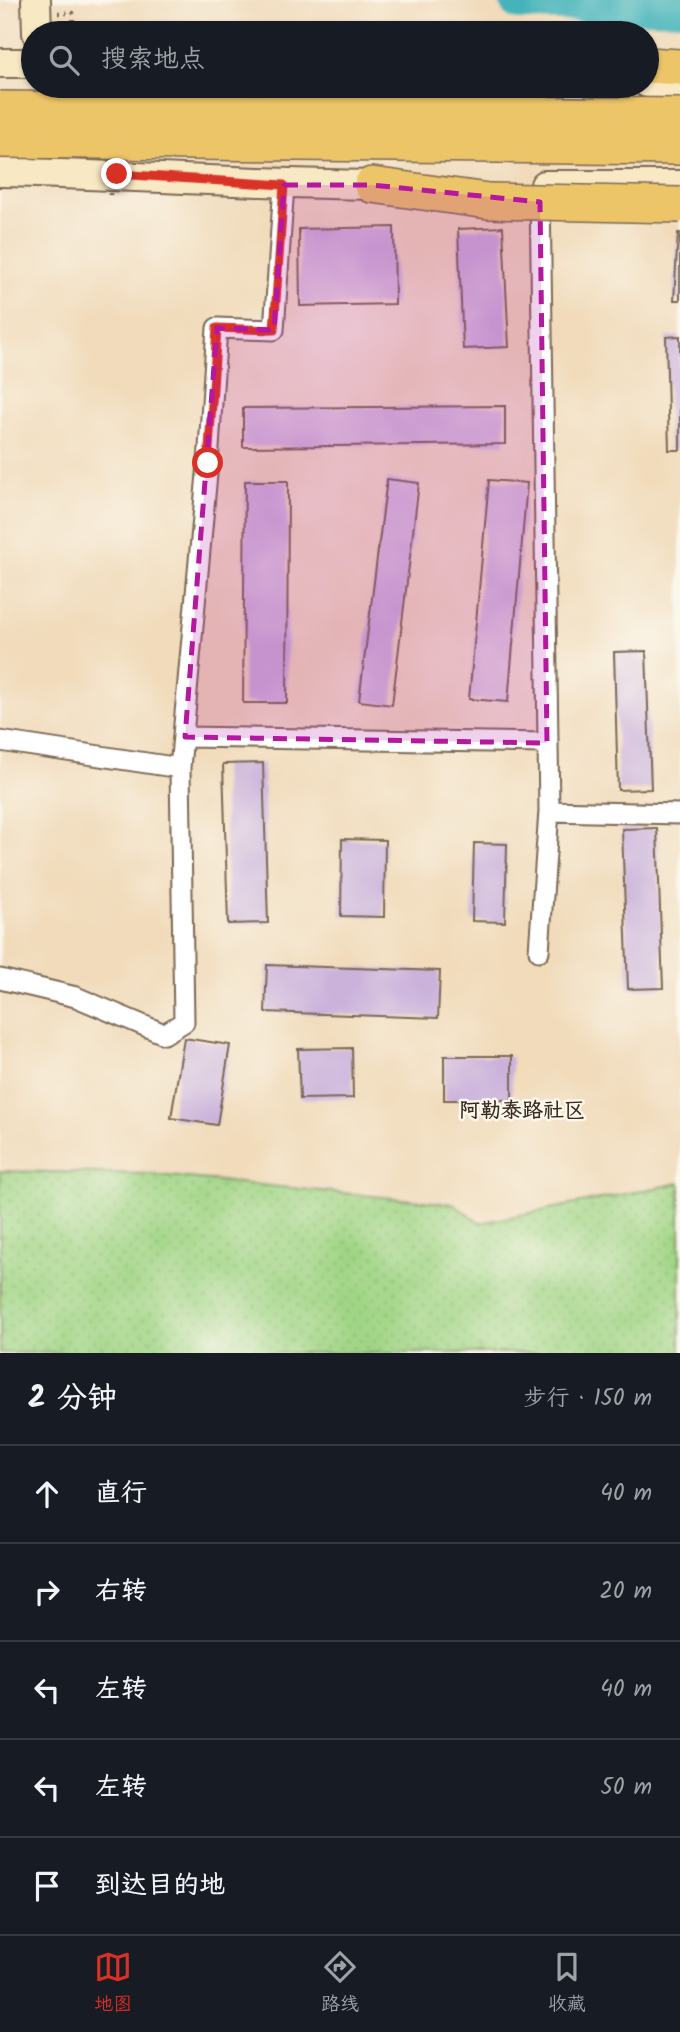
<!DOCTYPE html>
<html lang="zh">
<head>
<meta charset="utf-8">
<style>
	:root { --surface:#171b24; --page:#20242c; --text:#f1f3f6; --muted:#9ea1a6; --line:#363941; --accent:#d93025 }
	body { margin:0; font-family:Kalam,"LXGW WenKai TC",sans-serif; background:var(--page); color:var(--text) }
	.stop { position:absolute; width:21px; height:21px; margin:-16px; border:5px solid #d93025; border-radius:50%; background:#fff }
	.stop.end { background:#d93025; border-color:#fff; box-shadow:0 2px 7px #0008 }
	.list { margin:0; padding:0; list-style:none }
	h2 { display:flex; justify-content:space-between; align-items:center; height:91px; margin:0; padding:0 28px; font-size:30px }
	h2 small { font-size:23px; font-weight:400; color:var(--muted) }
	.list li { display:grid; grid-template-columns:46px 1fr auto; gap:21px; align-items:center; box-sizing:border-box; height:98px; padding:0 28px; border-top:2px solid var(--line) }
	.list b { display:block; font-size:26px; white-space:nowrap }
	.list em { font-size:23px; font-style:normal; color:var(--muted) }
	.icon { flex:none; width:38px; height:38px; fill:none; stroke:currentColor; stroke-width:2; stroke-linecap:round; stroke-linejoin:round }
	.map { position:relative; flex:none; width:680px; height:1353px; overflow:hidden }
	.search { position:absolute; background:var(--surface); box-shadow:0 2px 5px #0004; left:21px; right:21px; top:21px; height:77px; display:flex; align-items:center; gap:18px; box-sizing:border-box; padding:0 24px; border-radius:38px; color:var(--muted); font-size:26px }
	.sheet { height:581px; background:var(--surface) }
	nav { display:flex; justify-content:space-around; align-items:center; box-sizing:border-box; height:98px; border-top:2px solid var(--line); background:var(--surface); font-size:19px; color:var(--muted) }
	nav a { display:grid; justify-items:center; gap:4px }
	nav .on { color:var(--accent) }
	.map>svg:first-child { display:block }
</style>
</head>
<body>
<div class="map">
<svg width="680" height="1353" viewBox="0 0 680 1353">
	<defs>
		<pattern id="park-dots" width="8" height="8" patternUnits="userSpaceOnUse" patternTransform="scale(1.75)"><rect width="8" height="8" fill="#a1d586"/><path d="M2 2h.1M6 6h.1" fill="none" stroke="#8cb773" stroke-width="1.8" stroke-linecap="round"/></pattern>
	</defs>
	<rect width="100%" height="100%" fill="#fbf7ec"/>
	<filter id="ink" filterUnits="userSpaceOnUse"><feTurbulence type="fractalNoise" baseFrequency=".0143" numOctaves="2"/><feDisplacementMap in="SourceGraphic" scale="14" xChannelSelector="R" yChannelSelector="G"/><feConvolveMatrix kernelMatrix="1 2 1 2 8 2 1 2 1" color-interpolation-filters="sRGB"/></filter>
	<filter id="wash" filterUnits="userSpaceOnUse"><feTurbulence type="fractalNoise" baseFrequency=".00686" numOctaves="4" result="noise"/><feDisplacementMap in="SourceGraphic" scale="28" xChannelSelector="R" yChannelSelector="G"/><feGaussianBlur stdDeviation="1.57" result="paint"/><feColorMatrix in="noise" values="0 0 0 0 0 0 0 0 0 0 0 0 0 0 0 0 0 1.4 0 .05"/><feComposite in="paint" operator="in"/></filter>
	<g filter="url(#wash)">
		<rect width="100%" height="100%" fill="#f1dbbb"/>
		<path fill="url(#park-dots)" stroke="#6e8052" stroke-width="2" d="M0 1171 148 1174 453 1204 481 1223 680 1183V1353H0Z"/>
		<g fill="none" stroke-linecap="round" stroke-linejoin="round">
			<path stroke="#44b4ba" stroke-width="40" d="M519 0 680 4"/>
		</g>
		<g id="blocks">
			<path fill="#cbb2db" d="M394 227 395 304 300 306 299 229Z
				M503 227 509 347 463 349 458 229Z
				M678 233H680V300H674Z
				M680 336V450H669L666 337Z
				M505 406V444L243 447V408Z
				M387 479 419 483 392 705 359 701Z
				M489 480 527 483 508 702 469 699Z
				M245 481H288L287 703H243Z
				M646 651 651 789 618 790 614 652Z
				M263 763 268 923 228 924 223 764Z
				M657 828 663 988 628 989 622 829Z
				M342 839 385 840 384 917 341 916Z
				M474 843 507 844 505 922 472 921Z
				M267 965 440 971 438 1018 265 1012Z
				M184 1038 230 1045 217 1125 171 1118Z
				M352 1048 353 1098 300 1099 298 1049Z
				M444 1056H512V1100H444Z"/>
		</g>
	</g>
	<g filter="url(#ink)">
		<use href="#blocks" fill-opacity="0" stroke="#7b6855" stroke-width="2"/>
		<g fill="none" stroke-linecap="round" stroke-linejoin="round">
			<g stroke="#7b6855" stroke-width="23">
				<path id="street" d="M185 737 547 743
					M0 741 180 768
					M549 811 680 814
					M539 951 549 811 540 193
					M0 979 76 997 164 1034 184 1022 180 768 208 463 217 328 274 330 284 185"/>
			</g>
			<g stroke="#7b6855" stroke-width="32">
				<path id="secondary" d="M36 0 37 33
					M0 63H33
					M647 83 680 84
					M0 172C131 175 261 185 392 185
					M545 185H680"/>
			</g>
			<g stroke="#7b6855" stroke-width="38">
				<path id="highway" d="M647 65 680 67
					M372 185 488 201"/>
			</g>
			<path stroke="#7b6855" stroke-width="4.5" stroke-dasharray="2 5" stroke-linecap="butt" d="M58 13H73V33"/>
			<use href="#street" stroke="#fff" stroke-width="19"/>
			<use href="#secondary" stroke="#f8e8c3" stroke-width="28"/>
			<use href="#highway" stroke="#edc569" stroke-width="35"/>
			<g stroke="#7b6855" stroke-width="38" stroke-linecap="butt">
				<path id="highway-bridge" d="M0 109 680 116
					M0 140 680 147
					M488 201 680 205"/>
			</g>
			<path stroke="#7b6855" stroke-width="4.5" stroke-dasharray="2 5" stroke-linecap="butt" d="M110 195 111 168"/>
			<use href="#highway-bridge" stroke="#edc569" stroke-width="35"/>
		</g>
	</g>
	<g fill="none" stroke-linecap="round" stroke-linejoin="round" filter="url(#ink)">
		<path stroke="#d93025" stroke-width="9" d="M117 174 284 185 274 330 217 328 208 463"/>
	</g>
	<path fill="#b5179e" fill-opacity="0.2" stroke="#b5179e" stroke-width="5" stroke-dasharray="14 9" stroke-linejoin="round" d="M284 185H372L540 202 547 743 185 737 217 328 274 330Z"/>
	<g text-anchor="middle" stroke-width="5" stroke-linejoin="round" paint-order="stroke">
		<g font-size="21" font-weight="bold" fill="#3b2a1e" stroke="#fbf7ec">
			<text x="522" y="1117">阿勒泰路社区</text>
		</g>
	</g>
</svg>
<div class="stop" style="left:208px;top:463px"></div>
<div class="stop end" style="left:117px;top:174px"></div>
<div class="search"><svg class="icon" aria-label="search" viewBox="0 0 24 24"><circle cx="10" cy="10" r="6"/><path d="M15 15l6 6"/></svg>搜索地点</div>
</div>
<section class="sheet">
<h2>2 分钟<small>步行 · 150 m</small></h2>
<ul class="list">
<li><svg class="icon" aria-label="ahead" viewBox="0 0 24 24"><path d="M12 20V5M6 11l6-6 6 6"/></svg><div><b>直行</b></div><em>40 m</em></li>
<li><svg class="icon" aria-label="right" viewBox="0 0 24 24"><path d="M7 20v-9h11M14 6l5 5-5 5"/></svg><div><b>右转</b></div><em>20 m</em></li>
<li><svg class="icon" aria-label="left" viewBox="0 0 24 24"><path d="M17 20v-9H6M10 6l-5 5 5 5"/></svg><div><b>左转</b></div><em>40 m</em></li>
<li><svg class="icon" aria-label="left" viewBox="0 0 24 24"><path d="M17 20v-9H6M10 6l-5 5 5 5"/></svg><div><b>左转</b></div><em>50 m</em></li>
<li><svg class="icon" aria-label="arrive" viewBox="0 0 24 24"><path d="M6 21V4h12l-3 4 3 4H6"/></svg><div><b>到达目的地</b></div></li>
</ul>
</section>
<nav>
<a class="on"><svg class="icon" aria-label="map" viewBox="0 0 24 24"><path d="M3 6l6-2 6 2 6-2v14l-6 2-6-2-6 2zM9 4v14M15 6v14"/></svg>地图</a>
<a><svg class="icon" aria-label="directions" viewBox="0 0 24 24"><path d="M12 3l9 9-9 9-9-9zM9 14v-3h6M13 9l2 2-2 2"/></svg>路线</a>
<a><svg class="icon" aria-label="saved" viewBox="0 0 24 24"><path d="M7 4h10v16l-5-4-5 4z"/></svg>收藏</a>
</nav>
</body>
</html>
